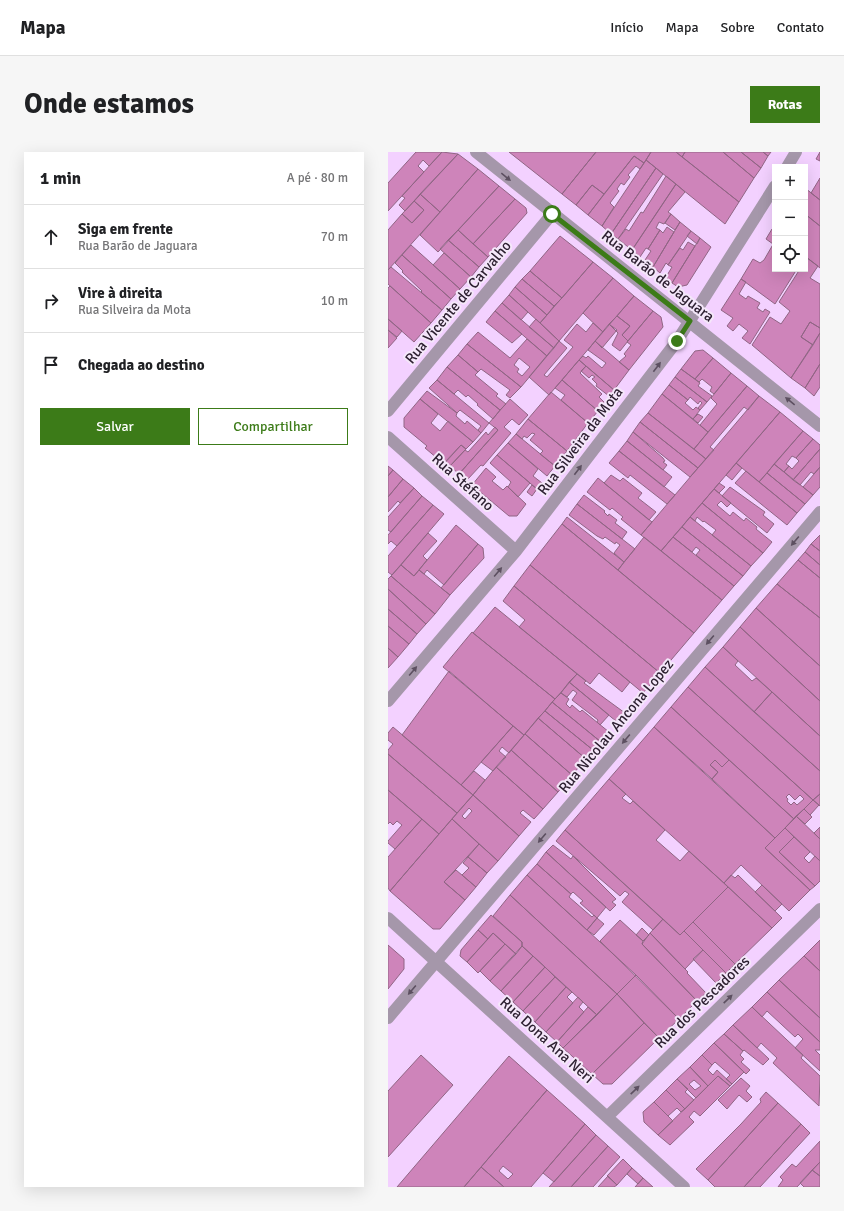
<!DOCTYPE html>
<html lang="pt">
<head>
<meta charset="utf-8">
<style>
	:root { --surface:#fff; --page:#f6f6f6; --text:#202124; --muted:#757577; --line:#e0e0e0; --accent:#3c7b18 }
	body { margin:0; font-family:Signika,sans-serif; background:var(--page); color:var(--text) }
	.controls { position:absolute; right:12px; top:12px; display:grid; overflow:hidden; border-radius:0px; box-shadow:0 4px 16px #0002 }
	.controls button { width:36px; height:36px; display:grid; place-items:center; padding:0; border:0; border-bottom:1px solid var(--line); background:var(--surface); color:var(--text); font:20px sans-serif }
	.stop { position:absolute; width:12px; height:12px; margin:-9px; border:3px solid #3c7b18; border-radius:50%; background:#fff }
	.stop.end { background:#3c7b18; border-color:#fff; box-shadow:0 1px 4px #0008 }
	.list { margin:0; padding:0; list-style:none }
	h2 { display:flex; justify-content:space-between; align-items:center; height:52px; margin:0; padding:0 16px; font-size:17px }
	h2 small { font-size:13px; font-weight:400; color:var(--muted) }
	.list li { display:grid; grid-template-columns:26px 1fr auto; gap:12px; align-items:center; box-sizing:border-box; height:64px; padding:0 16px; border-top:1px solid var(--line) }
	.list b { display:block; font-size:15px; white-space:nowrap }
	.list p { margin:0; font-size:13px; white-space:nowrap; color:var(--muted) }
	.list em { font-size:13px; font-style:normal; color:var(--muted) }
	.actions { display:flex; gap:8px; padding:12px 16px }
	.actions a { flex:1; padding:9px 0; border:1px solid var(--accent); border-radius:0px; text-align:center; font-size:14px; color:var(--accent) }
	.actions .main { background:var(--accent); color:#fff }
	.icon { flex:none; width:22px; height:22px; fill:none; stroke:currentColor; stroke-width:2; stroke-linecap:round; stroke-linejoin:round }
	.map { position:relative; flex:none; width:432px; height:1035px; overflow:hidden; border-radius:0px }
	header { display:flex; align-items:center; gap:24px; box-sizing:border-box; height:56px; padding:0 20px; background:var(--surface); border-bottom:1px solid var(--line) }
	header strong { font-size:19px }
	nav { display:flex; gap:22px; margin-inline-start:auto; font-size:14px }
	.intro { display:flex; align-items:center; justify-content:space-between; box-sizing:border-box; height:96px; padding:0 24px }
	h1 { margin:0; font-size:28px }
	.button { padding:10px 18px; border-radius:0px; background:var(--accent); color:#fff; font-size:14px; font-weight:700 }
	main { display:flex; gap:24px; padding:0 24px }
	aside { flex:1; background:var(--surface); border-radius:0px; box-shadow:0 4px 16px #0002 }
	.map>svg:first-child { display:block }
</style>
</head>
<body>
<header>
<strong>Mapa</strong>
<nav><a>Início</a><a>Mapa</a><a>Sobre</a><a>Contato</a></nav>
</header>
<div class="intro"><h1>Onde estamos</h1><a class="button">Rotas</a></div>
<main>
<aside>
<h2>1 min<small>A pé · 80 m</small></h2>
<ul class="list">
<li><svg class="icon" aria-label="ahead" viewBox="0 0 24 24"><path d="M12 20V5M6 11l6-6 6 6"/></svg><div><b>Siga em frente</b><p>Rua Barão de Jaguara</p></div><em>70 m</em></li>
<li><svg class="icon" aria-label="right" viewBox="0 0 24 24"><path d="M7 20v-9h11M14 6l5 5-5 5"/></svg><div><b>Vire à direita</b><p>Rua Silveira da Mota</p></div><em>10 m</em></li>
<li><svg class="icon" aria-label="arrive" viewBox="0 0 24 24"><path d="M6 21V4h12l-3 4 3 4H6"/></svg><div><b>Chegada ao destino</b></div></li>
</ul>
<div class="actions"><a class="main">Salvar</a><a>Compartilhar</a></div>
</aside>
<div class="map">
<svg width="432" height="1035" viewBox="0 0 432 1035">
	<rect width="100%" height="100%" fill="#f3d1ff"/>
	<path fill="#ce84ba" stroke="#906584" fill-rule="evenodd" d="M28 0H54L41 14 35 8 30 14 36 20 0 59V31Z
		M54 0 70 2 17 59 11 53 17 46 14 44Z
		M121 0H208L174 42Z
		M208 0H263L256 11 246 4 216 42 204 33 188 53 174 42Z
		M263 0H288L351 50 337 72 258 8Z
		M288 0H297L294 5Z
		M297 0H335L366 26 351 50 294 5Z
		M335 0H353L373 16 366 26Z
		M353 0H375L380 4 373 16Z
		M375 0H383L380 4Z
		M432 0V9L428 7Z
		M70 2 90 17 52 60 32 42Z
		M246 4 256 11 252 17 248 14 240 23 242 25 236 33 233 31 229 37 231 39 222 51 226 55 214 74 200 63Z
		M258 8 268 16 223 82 214 74Z
		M268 16 275 22 230 87 223 82Z
		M90 17 111 34 50 100 32 83Z
		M278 24 288 32 244 98 230 87 238 77 241 79 253 60 255 61Z
		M432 26V48L423 41Z
		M288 32 297 40 280 60 283 62 276 72 271 70 268 76 272 78 260 97 258 96 252 105 244 98Z
		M204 33 216 42 200 63 188 53Z
		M111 34 127 47 85 92 70 78Z
		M417 36 432 48V74L417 62Z
		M32 42 52 60 0 118V78L14 62 24 71 36 58 26 49Z
		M127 47 138 56 139 61 100 105 85 92Z
		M26 49 36 58 24 71 14 62Z
		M283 62 292 70 287 78 277 71Z
		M417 62 432 74V116L417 104Z
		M292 70 303 79 280 113 278 111 272 121 265 115Z
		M279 75 286 80 265 115 257 108 263 99 260 97 272 78 275 81Z
		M384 77 387 80 385 92 378 87Z
		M70 78 100 105 91 115 60 88Z
		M303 79 312 86 309 92 299 84Z
		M172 84 205 110 174 146 142 119Z
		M312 86 323 95 299 133 290 135 284 131Z
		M60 88 91 115 83 125 52 97Z
		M387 89V117H409L387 152 353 127 365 107 372 111 376 108Z
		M300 90 307 94 284 131 278 125 284 115 280 113 292 96 295 98Z
		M23 93 72 137 63 147 14 103Z
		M56 101 83 125 72 137 45 113Z
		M14 103 63 147 54 158 33 140 34 139 14 120 15 119 7 111Z
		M419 106 430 114 422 126 432 132V176L422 170 413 185 425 193 403 226 364 193 382 165 393 172 402 159 391 150 412 117H417V109Z
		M205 110 225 126 171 189 152 171Z
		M3 115 54 158 43 171 0 132V118Z
		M142 119 174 146 166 154 134 127Z
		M225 126 246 144 215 180 195 161Z
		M134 127 166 154 159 163 127 135Z
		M353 127 358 130 351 142 358 147 360 144 372 151 369 156 375 160 377 157 382 160 362 192 354 186 360 179 351 172 345 179 339 174 345 166 333 158Z
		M2 134 43 171 26 190 0 167V136Z
		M127 135 159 163 152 171 121 143Z
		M121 143 140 160 133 168 114 151Z
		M246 144 265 159 240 189 234 183 242 174 229 164Z
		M114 151 166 196 159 204 107 159Z
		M107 159 134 182 124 191 98 170Z
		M265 159 273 165 275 175 241 218 231 210 238 204 236 202 243 193 239 190Z
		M229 164 242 174 234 183 240 189 232 199 224 193 230 181 221 172Z
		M0 167 14 179 9 185 0 178Z
		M148 167 171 189 166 196 141 175Z
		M422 170 432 176V181L425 193 413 185Z
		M205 171 215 180 161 243 141 225 171 189 179 196 156 223 159 225 185 195 176 188 189 172 198 180Z
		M221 172 229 178 214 196 207 189Z
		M0 178 9 186 0 196Z
		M90 180 122 206 139 187 159 204 133 235 79 192ZM131 206 142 215 134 224 129 220 131 217 126 213Z
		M432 181V212L417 236 403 226Z
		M207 189 241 218 226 238 191 208 195 204 198 206 200 204 214 216 218 211 200 198Z
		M79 192 133 235 122 246 118 243 122 238 93 217 90 220 70 203Z
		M315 198 325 206 307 227 293 217 307 199Z
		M70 203 90 220 87 223 110 242 108 244 118 252 112 258 59 215Z
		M325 206 343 221 326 242 322 239 324 235 314 227 311 230 307 227Z
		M191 208 198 214 192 221 214 242 211 245 216 250 210 259 174 228Z
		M432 212V235L426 244 417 236Z
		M198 214 226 238 221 244 208 234 209 232 204 227 207 225 204 223 201 226 193 219Z
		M59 215 112 258 105 267 89 253 90 252 80 243 78 245 70 238 66 242 49 228Z
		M293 217 312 231 310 234 324 244 319 250 287 225Z
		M343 221 359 234 320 280 312 273 329 252 323 246Z
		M287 225 319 250 312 258 310 256 314 251 312 249 310 252 302 245 300 248 281 233Z
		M49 228 101 271 93 281 90 278 93 274 72 258 69 261 41 236Z
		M174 228 210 259 200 271 173 248 177 243 167 236Z
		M281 233 300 248 297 251 305 258 308 255 312 258 305 267 274 242Z
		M359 234 371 244 360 258 356 255 322 295 326 298 318 307 306 297Z
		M39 239 69 261 68 264 77 272 79 269 93 281 85 290 32 247Z
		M163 240 200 271 179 299 140 267Z
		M274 242 320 280 306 297 260 261Z
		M371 244 392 260 273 399 253 383Z
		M32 247 50 262 43 271 52 279 60 269 85 290 78 297 73 293 56 312 37 296 39 294 16 275V266Z
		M122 247 140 263 131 273 124 267 116 275 123 281 95 314 93 313 79 328 71 322 110 278 101 271Z
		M392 260 415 279 371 330 348 311Z
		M260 261 318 307 310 316 252 270Z
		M310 262 315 265 310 271 305 267Z
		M140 267 179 299 167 314 152 302 155 299 142 288 147 282 144 281 139 286 136 284 134 287 128 282Z
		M252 270 310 316 302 325 245 280Z
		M107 275 110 278 71 322 62 314 77 298 80 300 98 280 100 283Z
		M415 279 425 287 408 306 404 304 398 312 401 314 396 320 386 312Z
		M245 280 275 306 277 309 275 310 279 313 275 318 239 289Z
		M128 282 167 314 159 324 120 291Z
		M425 287 432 293V297L405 328 396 320 401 314 404 317 411 309 408 306Z
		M239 289 284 325 276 335 231 299Z
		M120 291 150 317 145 324 154 331 149 337 109 303Z
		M73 293 78 297 62 314 57 310Z
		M432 297V315L426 322 423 320 412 333 405 328Z
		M231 299 287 343 279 352 242 323 240 326 221 311Z
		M109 303 142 331 130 345 120 335 123 330 102 311Z
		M348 311 354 316 344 328 338 323Z
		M386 312 425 343 417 352 379 321Z
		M0 314 5 318 0 324Z
		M432 315V335L425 343 415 335Z
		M98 316 108 325 104 329 115 338 119 334 138 352 129 364H121L84 333Z
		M5 318 15 327 0 345V324Z
		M358 319 409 361 399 373 347 331Z
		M379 321 417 352 409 361 371 330Z
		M223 323 232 329 235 326 254 341 250 346 268 360 261 368 216 331Z
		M210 326 264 370 253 383 233 367 235 365 224 356 222 358 199 340Z
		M15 327 26 336 12 351 10 349 0 360V345Z
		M331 331 337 335 331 341 326 337Z
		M144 333 149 337 144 344 139 340Z
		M342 335 377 360 375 363 386 372 379 381 334 344Z
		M26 336 34 344 3 380 0 378V365Z
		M326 337 343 351 339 355 333 349 329 353 342 364 345 360 356 369 358 366 369 375 368 377 384 390 375 401 314 351Z
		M196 343 217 359 216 360 220 364 221 362 229 368 227 371 239 380 234 387 189 352Z
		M34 344 45 353 9 394 3 389 0 392V383Z
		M314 351 375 401 363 414 324 383 328 378 316 369 315 370 309 365 307 369 302 365Z
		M189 352 247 397 236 410 226 401 232 393 228 390 227 392 217 385 215 387 209 384 181 363Z
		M45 353 56 362 4 423 0 420V404Z
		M179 365 236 410 230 418 174 372Z
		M302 365 363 414 355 424 294 375Z
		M174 372 306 481 272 521 142 413Z
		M68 373 90 392 56 433 39 418 36 422 31 418Z
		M294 375 355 424 346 434 308 403 312 398 308 395 304 400 285 385Z
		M40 381 49 389 35 404 39 408 26 424 13 413Z
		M432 383V399L423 392Z
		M256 385 334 448 306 481 230 418Z
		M285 385 346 434 334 448 273 399Z
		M90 392 95 396 96 406 62 443 53 436Z
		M423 392 432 399V413L417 400Z
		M417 400 432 413V426L410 408Z
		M410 408 432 426V466L389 432Z
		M13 413 26 424 31 418 62 443 47 462 3 424Z
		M142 413 272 521 255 541 126 434Z
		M3 424 47 462 38 472 0 437V427Z
		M389 432 432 466V514L368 456Z
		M126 434 242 530 234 540 211 521 202 532 131 475 137 468 115 449Z
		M0 437 38 472 29 482 0 457Z
		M107 455 189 522 167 547 85 481Z
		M368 456 432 514V549L352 475Z
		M0 457 29 482 21 492 0 474Z
		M0 474 21 492 10 505 0 496Z
		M352 475 432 549V584L335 495Z
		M84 480 167 547 136 583 55 515Z
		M335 495 350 509 347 513 364 529 368 526 384 540 366 560 317 515Z
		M0 496 10 505 0 516Z
		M317 515 432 619V642L425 648 300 535Z
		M61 519 125 574 73 633 14 583Z
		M189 522 198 529 196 531 237 561 229 570 181 530Z
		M181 530 221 563 212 573 209 570 210 568 184 548 189 541 185 538 179 545 173 541Z
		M300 535 425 648 406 667 283 555ZM401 642 407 648 412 643 416 647 409 653 406 650 403 653 399 649 400 647 398 645Z
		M384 540 432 584V619L366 560Z
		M173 541 181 547 178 552 182 556 184 553 192 560 194 558 221 580 213 590 164 550Z
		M164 550 213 590 205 598 157 559Z
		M283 555 341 608 334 615 327 608 322 613 330 620 324 627 266 575Z
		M157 559 205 598 198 607 150 566Z
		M150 566 198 607 184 623 137 582Z
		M125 574 136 583 121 601 114 595 111 599 118 605 105 619 93 610Z
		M5 575 85 643 69 661 0 602V598L5 592 0 588V581Z
		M266 575 387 686 377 696 422 738 401 759 353 713 336 731 221 627Z
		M137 582 184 623 170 640 123 598Z
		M123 598 170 640 155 657 108 615Z
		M0 602 69 661 51 682 0 638Z
		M327 608 334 615 341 608 406 667 387 686 324 627 330 620 322 613Z
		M108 615 155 657 146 667 135 658 132 661 143 670 131 684 85 643Z
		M86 619 97 628 85 643 73 633Z
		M221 627 238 642 234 646 242 652 245 649 277 678 268 688 292 709 301 699 340 735 292 783 177 678Z
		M0 638 34 667 7 697 0 691V689L14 673 9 669 5 673 2 670 0 672Z
		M432 642V654L425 648Z
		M85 643 131 684 110 709 64 667ZM81 656 84 659 77 667 74 664Z
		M425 648 431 653 422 663 416 657Z
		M416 657 424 665 417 672 408 664Z
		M408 664 432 687V709L397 676Z
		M34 667 51 682 2 739 0 736V705Z
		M64 667 91 692 56 730 77 748 52 777H45L2 739Z
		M432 675V687L426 681Z
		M397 676 406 685 391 700 427 734 422 738 377 696Z
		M177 678 275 767 265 778 234 750 241 742 237 739 232 744 168 689Z
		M406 685 422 700 416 706 421 711 427 704 432 709V729L427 734 391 700Z
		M91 692 110 709 99 721 80 705Z
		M165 693 183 707 185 704 228 747 224 750 228 753 222 759 158 700Z
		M158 700 218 755 209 766 192 751 195 749 185 740 183 742 149 712Z
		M80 705 99 721 88 735 74 723 81 716 75 711Z
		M149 712 183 742 181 745 204 765 206 763 209 766 199 778 139 723Z
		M68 718 88 735 77 748 56 730Z
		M139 723 248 823 229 842 122 743Z
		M343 723 347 726 350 723 394 766 384 776 336 731Z
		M374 733 394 752 387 759 367 740Z
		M340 735 384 776 347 812 305 770Z
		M122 743 229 842 209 863 134 794V790L105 764Z
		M103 763 134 790V794L128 802 105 781 100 787 90 778Z
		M209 766 216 772 206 783 199 778Z
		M275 767 292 783 296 779 315 798 297 817 262 781Z
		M232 768 255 789 254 792 309 849 291 867 212 789Z
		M305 770 347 812 338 821 296 779Z
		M254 776 261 783 255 789 248 783Z
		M90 778 100 787 79 810 72 804 73 798Z
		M105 781 117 792 90 821 79 810Z
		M262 781 297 817 300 820 299 821 318 841 309 849 254 792Z
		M432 788V819L416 804Z
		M117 792 128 802 102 829 92 819Z
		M0 793 16 807V817L0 837Z
		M134 794 145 804 113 839 102 829Z
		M315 798 338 821 328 831 305 807Z
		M145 804 157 815 125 850 113 839Z
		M416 804 432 819V866L391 828Z
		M157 815 167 825 135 859 125 850Z
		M248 823 291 867 271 886 229 842Z
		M167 825 178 835 147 870 135 859Z
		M391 828 432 866V890L379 840Z
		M178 835 184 840 179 845 185 851 158 880 147 870Z
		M379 840 432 890V898H427L432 903V919L407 896 415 887 410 882 407 885 379 859 374 865 364 855Z
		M229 842 256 871 204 922 175 896Z
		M190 845 195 850 191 855 196 860 169 890 158 880Z
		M200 855 209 863 175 896 169 890Z
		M364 855 415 903 413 906 432 924 431 954 385 911 389 906 373 891 369 896 345 873Z
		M256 871 271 886 224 932H215L204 922Z
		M345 873 381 907 375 913 356 898 355 899 336 882Z
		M336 882 355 899 352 903 356 907 353 910 362 918 358 922 326 891Z
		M326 891 356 920 344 932 338 927 342 923 327 910 324 913 314 903Z
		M33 903 65 933 0 1005V939Z
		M314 903 324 913 320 918 325 923 329 918 344 932 342 934 330 924 320 934 302 915Z
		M121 904 159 938 76 1035H9Z
		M302 915 320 934 308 946 289 927ZM306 928 313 934 307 938 301 932Z
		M330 924 342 934 312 964 306 959 301 965 306 970 282 993 270 983Z
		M353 926 362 934 358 939 364 945 359 950 351 943 339 957 330 948Z
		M289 927 300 937 297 940 306 948 297 957 278 938Z
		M159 938 197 972 143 1035H116L93 1015ZM115 1014 125 1022 120 1027 111 1019Z
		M278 938 297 957 293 960 289 956 280 964 266 950Z
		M378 940 390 951 320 1028 308 1017 353 972 373 950 372 947Z
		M266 950 285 969 270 983 256 970 255 960Z
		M390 951 413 972 356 1035H327L320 1028Z
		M197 972 208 983 166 1030 155 1021Z
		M413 972 422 981 372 1035H356Z
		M208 983 220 994 183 1035H161Z
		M432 989V1010L409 1035H390L395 1028 392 1025 404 1012 408 1015Z
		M220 994 232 1005 205 1035H183Z
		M235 1007 244 1016 229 1033 219 1024Z
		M432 1010V1024L424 1018Z
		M93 1015 116 1035H76Z
		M244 1016 255 1026 250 1032 239 1022Z
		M424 1018 432 1024V1035H416L412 1031Z
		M220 1024 229 1033 226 1035H210Z
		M255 1026 265 1035H247Z"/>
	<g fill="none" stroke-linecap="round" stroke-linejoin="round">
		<path stroke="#a597aa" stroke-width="12" d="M88 0 432 274
			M399 15 408 0
			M0 259 164 62
			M0 285 128 399
			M0 549 128 399 289 189 387 34
			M0 766 296 1035
			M0 866 432 360
			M219 965 432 757"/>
	</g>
	<defs><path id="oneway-solid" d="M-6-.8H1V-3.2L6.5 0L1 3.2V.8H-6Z"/></defs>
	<g fill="#5d5061">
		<use href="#oneway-solid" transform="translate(118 25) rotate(39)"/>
		<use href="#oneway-solid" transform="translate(269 215) rotate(-53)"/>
		<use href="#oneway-solid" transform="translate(402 249) rotate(-141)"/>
		<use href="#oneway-solid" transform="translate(190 318) rotate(-53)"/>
		<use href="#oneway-solid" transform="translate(407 389) rotate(130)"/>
		<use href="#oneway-solid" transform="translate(110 420) rotate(-50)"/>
		<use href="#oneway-solid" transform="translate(322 488) rotate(130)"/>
		<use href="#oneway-solid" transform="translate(25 519) rotate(-50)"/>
		<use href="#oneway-solid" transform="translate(238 587) rotate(130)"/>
		<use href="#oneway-solid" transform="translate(154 686) rotate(130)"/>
		<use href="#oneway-solid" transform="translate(24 838) rotate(130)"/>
		<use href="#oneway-solid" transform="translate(340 847) rotate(-44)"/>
		<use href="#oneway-solid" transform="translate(247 938) rotate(-44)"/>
	</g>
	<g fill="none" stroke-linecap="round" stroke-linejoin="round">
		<path stroke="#3c7b18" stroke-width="5" d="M164 62 302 169 289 189"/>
	</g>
	<g text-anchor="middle" stroke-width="4" stroke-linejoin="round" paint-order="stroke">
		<g font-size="15" fill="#2d2031" stroke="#f4e7f9">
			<text transform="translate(270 124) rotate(38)" y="5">Rua Barão de Jaguara</text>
			<text transform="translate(70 150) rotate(-50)" y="5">Rua Vicente de Carvalho</text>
			<text transform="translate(192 289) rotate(-53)" y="5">Rua Silveira da Mota</text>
			<text transform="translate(75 330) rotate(42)" y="5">Rua Stéfano</text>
			<text transform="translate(228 574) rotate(-50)" y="5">Rua Nicolau Ancona Lopez</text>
			<text transform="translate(314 850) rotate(-44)" y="5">Rua dos Pescadores</text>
			<text transform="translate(159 888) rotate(42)" y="5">Rua Dona Ana Neri</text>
		</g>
	</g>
</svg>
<div class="controls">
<button>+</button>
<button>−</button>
<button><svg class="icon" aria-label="locate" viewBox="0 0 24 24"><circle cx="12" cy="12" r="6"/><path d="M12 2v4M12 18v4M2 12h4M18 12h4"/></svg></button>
</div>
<div class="stop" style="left:164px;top:62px"></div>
<div class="stop end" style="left:289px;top:189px"></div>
</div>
</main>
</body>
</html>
